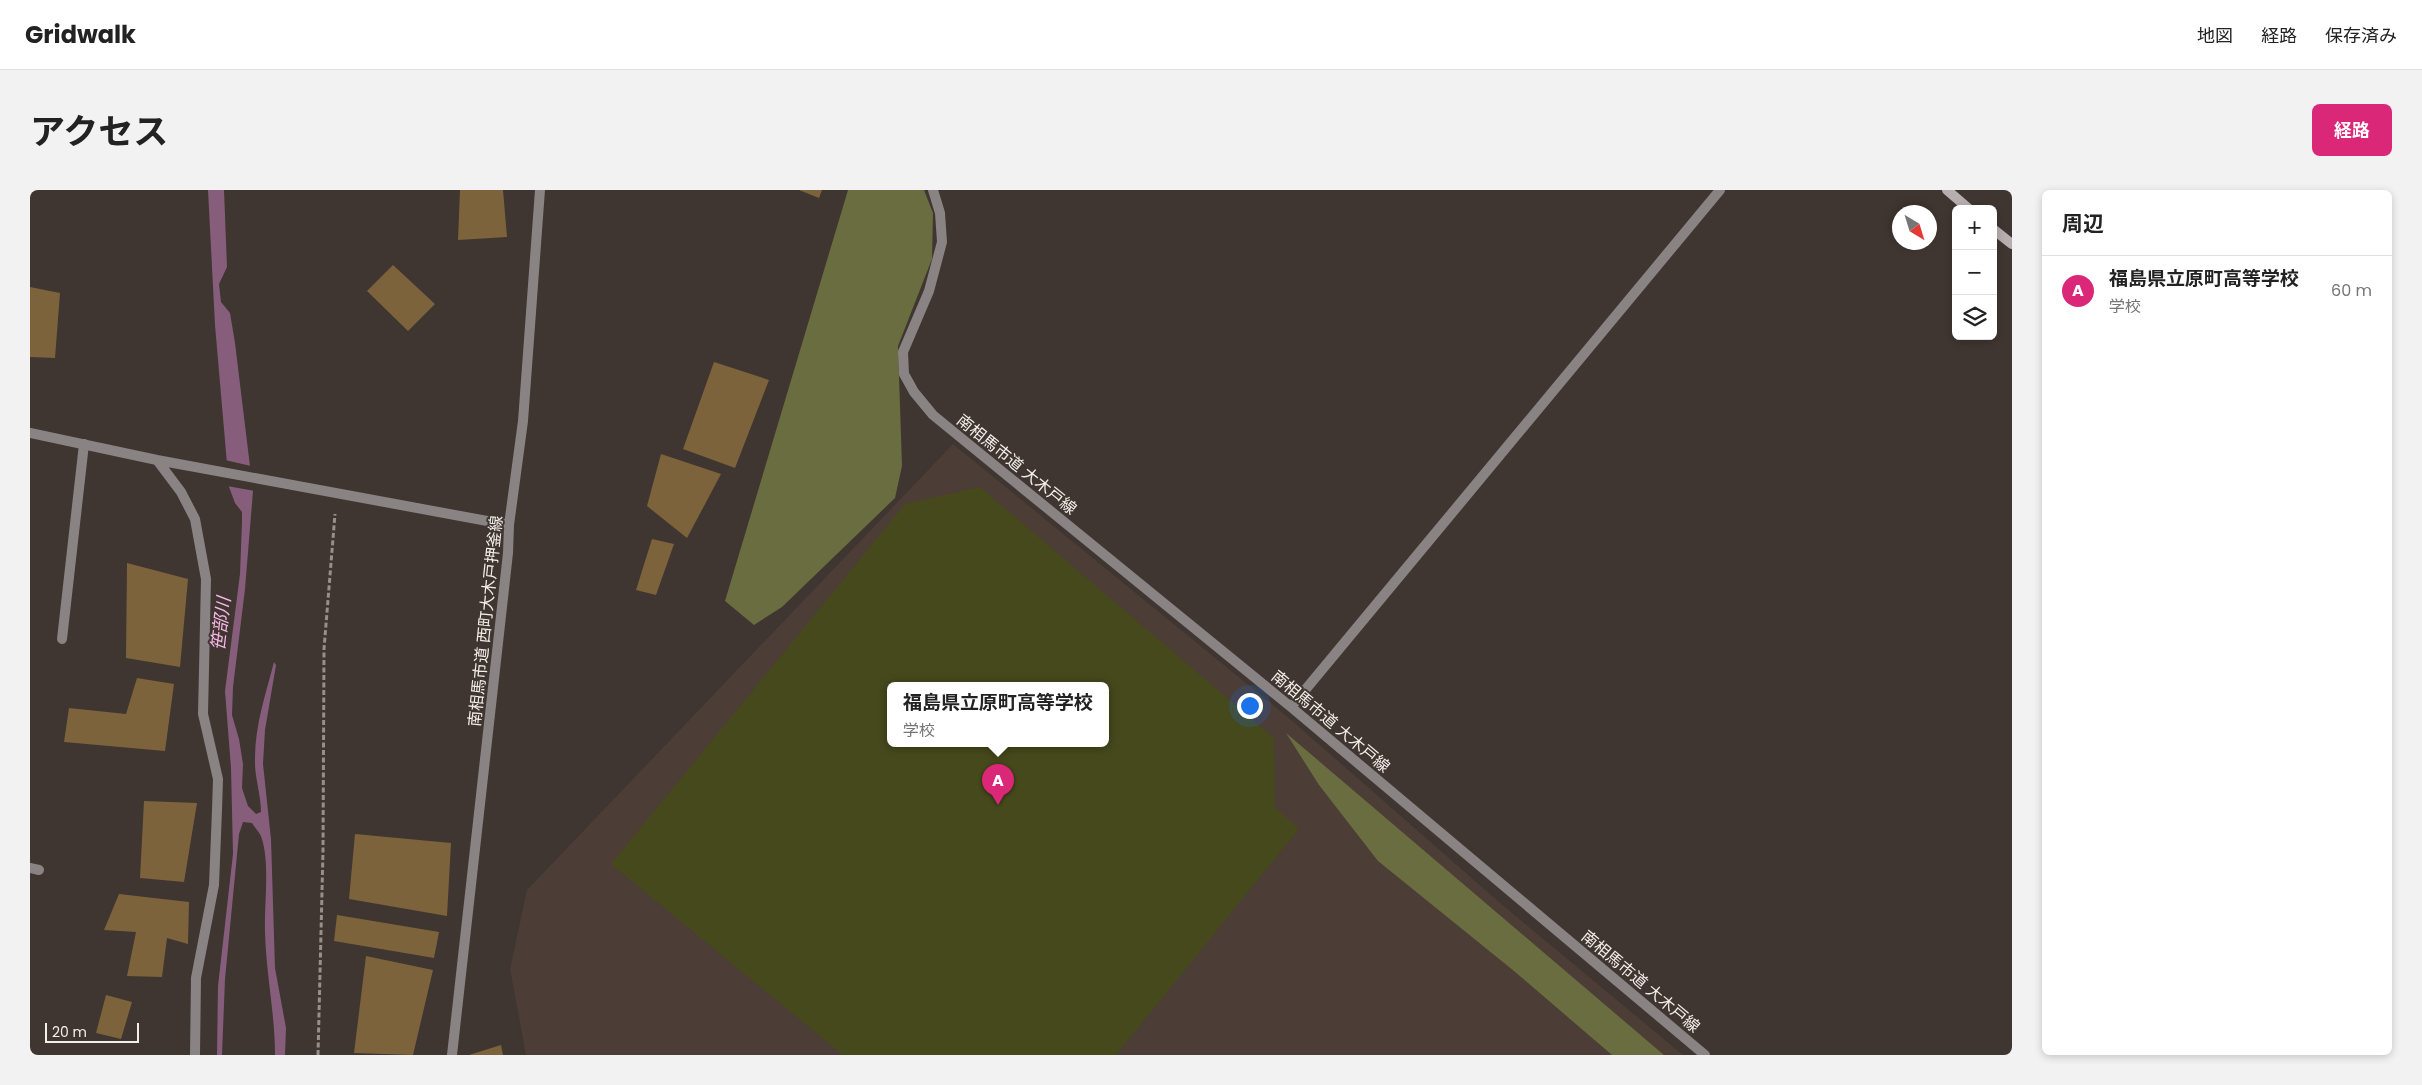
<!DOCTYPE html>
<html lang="ja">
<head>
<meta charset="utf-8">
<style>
	:root { --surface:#fff; --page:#f2f2f2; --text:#222; --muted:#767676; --line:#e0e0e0; --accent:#db2777 }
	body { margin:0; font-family:Poppins,"Noto Sans JP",sans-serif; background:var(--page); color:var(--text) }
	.controls { position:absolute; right:15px; top:15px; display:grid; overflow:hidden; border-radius:8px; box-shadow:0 2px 8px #0003 }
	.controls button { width:45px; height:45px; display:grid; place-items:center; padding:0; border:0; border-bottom:1px solid var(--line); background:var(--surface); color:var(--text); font:25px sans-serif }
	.compass { position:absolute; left:1862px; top:15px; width:45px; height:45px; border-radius:50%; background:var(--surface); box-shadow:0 2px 8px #0003; rotate:142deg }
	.scale { position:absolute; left:15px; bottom:12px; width:94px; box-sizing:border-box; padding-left:5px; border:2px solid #f4eeeb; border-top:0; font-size:14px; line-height:18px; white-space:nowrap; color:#f4eeeb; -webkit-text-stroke:4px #3f3531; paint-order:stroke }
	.you { position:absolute; left:1219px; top:515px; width:18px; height:18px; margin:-12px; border:4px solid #fff; border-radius:50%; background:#1a73e8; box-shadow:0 0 0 8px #1a73e833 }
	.badge { display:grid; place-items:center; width:32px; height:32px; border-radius:50%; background:var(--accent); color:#fff; font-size:16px; font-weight:700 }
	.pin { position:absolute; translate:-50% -41px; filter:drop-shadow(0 1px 2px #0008) }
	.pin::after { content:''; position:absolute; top:26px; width:18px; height:15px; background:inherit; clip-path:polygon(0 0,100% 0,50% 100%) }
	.popup { position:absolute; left:857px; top:492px; width:222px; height:65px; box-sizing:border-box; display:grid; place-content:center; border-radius:8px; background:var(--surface); filter:drop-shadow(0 1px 4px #0005); font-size:16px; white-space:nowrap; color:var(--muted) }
	.popup b { font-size:19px; color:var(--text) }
	.popup::after { content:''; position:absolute; left:50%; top:100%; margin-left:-10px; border:10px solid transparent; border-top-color:var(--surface) }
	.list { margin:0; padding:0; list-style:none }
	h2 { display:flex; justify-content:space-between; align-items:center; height:65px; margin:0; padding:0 20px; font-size:21px }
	h2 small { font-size:16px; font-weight:400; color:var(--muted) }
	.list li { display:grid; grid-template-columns:32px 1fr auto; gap:15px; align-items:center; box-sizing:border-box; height:70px; padding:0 20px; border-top:1px solid var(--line) }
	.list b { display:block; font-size:19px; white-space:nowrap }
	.list p { margin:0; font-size:16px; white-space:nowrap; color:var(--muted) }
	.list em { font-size:16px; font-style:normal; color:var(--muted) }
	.icon { flex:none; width:28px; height:28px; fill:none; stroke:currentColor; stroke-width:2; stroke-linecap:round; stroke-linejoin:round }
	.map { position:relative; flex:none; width:1982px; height:865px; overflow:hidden; border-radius:8px }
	header { display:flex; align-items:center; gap:30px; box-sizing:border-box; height:70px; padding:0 25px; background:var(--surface); border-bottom:1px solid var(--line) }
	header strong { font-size:24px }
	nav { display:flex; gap:28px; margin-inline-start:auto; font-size:18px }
	.intro { display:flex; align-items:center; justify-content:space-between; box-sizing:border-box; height:120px; padding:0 30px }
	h1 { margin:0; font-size:35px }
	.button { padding:12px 22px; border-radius:8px; background:var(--accent); color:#fff; font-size:18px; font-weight:700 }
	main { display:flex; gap:30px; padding:0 30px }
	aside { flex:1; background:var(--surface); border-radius:8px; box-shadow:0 2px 8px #0003 }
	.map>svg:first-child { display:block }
</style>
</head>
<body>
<header>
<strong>Gridwalk</strong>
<nav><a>地図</a><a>経路</a><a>保存済み</a></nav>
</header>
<div class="intro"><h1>アクセス</h1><a class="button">経路</a></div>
<main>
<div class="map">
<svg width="1982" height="865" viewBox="0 0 1982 865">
	<rect width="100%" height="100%" fill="#3f3531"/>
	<path fill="#4c3d36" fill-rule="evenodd" d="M923 254 1260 529 1476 718 1653 865H496L480 779 497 700ZM860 496H1076V554H860Z"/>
	<path fill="#46491c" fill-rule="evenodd" d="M950 297 1244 548 1245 617 1269 639 1086 865H813L581 674 875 314ZM860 496H1076V554H860Z"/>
	<path fill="#6a6d3f" d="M818 0H894L903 23 902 69 868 156 872 276 865 308 752 417 724 435 695 411Z
		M1256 543 1634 865H1582L1484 781 1348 671 1289 595Z"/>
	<path fill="#865e7b" d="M178 0H194L197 77 189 94 191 112 200 123 205 153 223 301 215 399 203 497 202 525 209 549 213 574 212 598 218 616 226 624 231 622C231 604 224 586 225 568 225 535 236 503 244 472L246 475 235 540 233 574 241 649 245 778 256 838 255 865H245C245 824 236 783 235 742 234 714 240 676 232 649 231 644 225 638 222 633L213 632 209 644 195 789 192 865H187L188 796 203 664 201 578 195 501 210 384 212 332V322L205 313 199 297 185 135Z"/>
	<path fill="#3f3531" d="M195 270 221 276 225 301 197 296Z"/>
	<path fill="#7d633b" d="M430 0H473L477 47 428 50Z
		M769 0H792L789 8Z
		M363 75 405 114 378 141 337 101Z
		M0 97 30 103 25 168 0 167Z
		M684 172 739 190 705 278 653 259Z
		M631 264 691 284 657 348 617 316Z
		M622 349 644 354 626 405 606 400Z
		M97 373 158 389 150 477 96 468Z
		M107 488 144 494 135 561 34 552 39 518 96 524Z
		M114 611 167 613 154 692 110 688Z
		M325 644 421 653 417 726 319 709Z
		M89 704 159 712 158 754 137 748 132 787 97 786 106 742 74 740Z
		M307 725 409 742 404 768 304 751Z
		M336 766 403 780 383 865 324 863Z
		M76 805 102 812 91 849 66 843Z
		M471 855 473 865H439Z"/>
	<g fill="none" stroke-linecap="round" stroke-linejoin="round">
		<path stroke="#978f8b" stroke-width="3" stroke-dasharray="5 2.5" stroke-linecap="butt" d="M288 865 293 661 294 459 305 324"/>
		<path stroke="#898384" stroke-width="10" d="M32 449 54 254"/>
		<path stroke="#898384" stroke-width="10" d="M903 0 910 23 912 52 899 101 873 162 874 184 884 202 903 225 1261 517 1675 865
			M0 243 127 270 479 335
			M127 270 151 302 165 329 176 389 173 524 188 589 187 620 184 695 166 788 165 865
			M1261 517 1690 0
			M0 678 9 680
			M422 865 478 363 479 335 493 231 510 0"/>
		<path stroke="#b7aeaf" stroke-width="10" d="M1917 0 1939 19
			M1963 39 1982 54"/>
	</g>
	<g text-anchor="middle" stroke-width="4" stroke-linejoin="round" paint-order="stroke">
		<g font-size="16" fill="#f4eeeb" stroke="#3f3531">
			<text transform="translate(987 274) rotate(39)" y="6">南相馬市道 大木戸線</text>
			<text transform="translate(455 431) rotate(-84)" y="6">南相馬市道 西町大木戸押釜線</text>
			<text transform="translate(1301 531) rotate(40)" y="6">南相馬市道 大木戸線</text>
			<text transform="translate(1611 791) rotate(40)" y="6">南相馬市道 大木戸線</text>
		</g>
		<g font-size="18" font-style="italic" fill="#f8b6e5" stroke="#3f3531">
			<text transform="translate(191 434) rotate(-83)" y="6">笹部川</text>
		</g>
	</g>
</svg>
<div class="controls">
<button>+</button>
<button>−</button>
<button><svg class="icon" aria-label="layers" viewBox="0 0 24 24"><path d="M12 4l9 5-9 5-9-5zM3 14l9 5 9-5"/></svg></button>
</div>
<svg class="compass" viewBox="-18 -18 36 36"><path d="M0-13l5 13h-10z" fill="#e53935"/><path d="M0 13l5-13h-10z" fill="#767676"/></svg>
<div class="scale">20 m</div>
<div class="you"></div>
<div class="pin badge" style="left:968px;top:615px">A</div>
<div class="popup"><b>福島県立原町高等学校</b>学校</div>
</div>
<aside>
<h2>周辺<small></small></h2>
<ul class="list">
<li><span class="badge">A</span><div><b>福島県立原町高等学校</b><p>学校</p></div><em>60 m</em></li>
</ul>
</aside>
</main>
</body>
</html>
